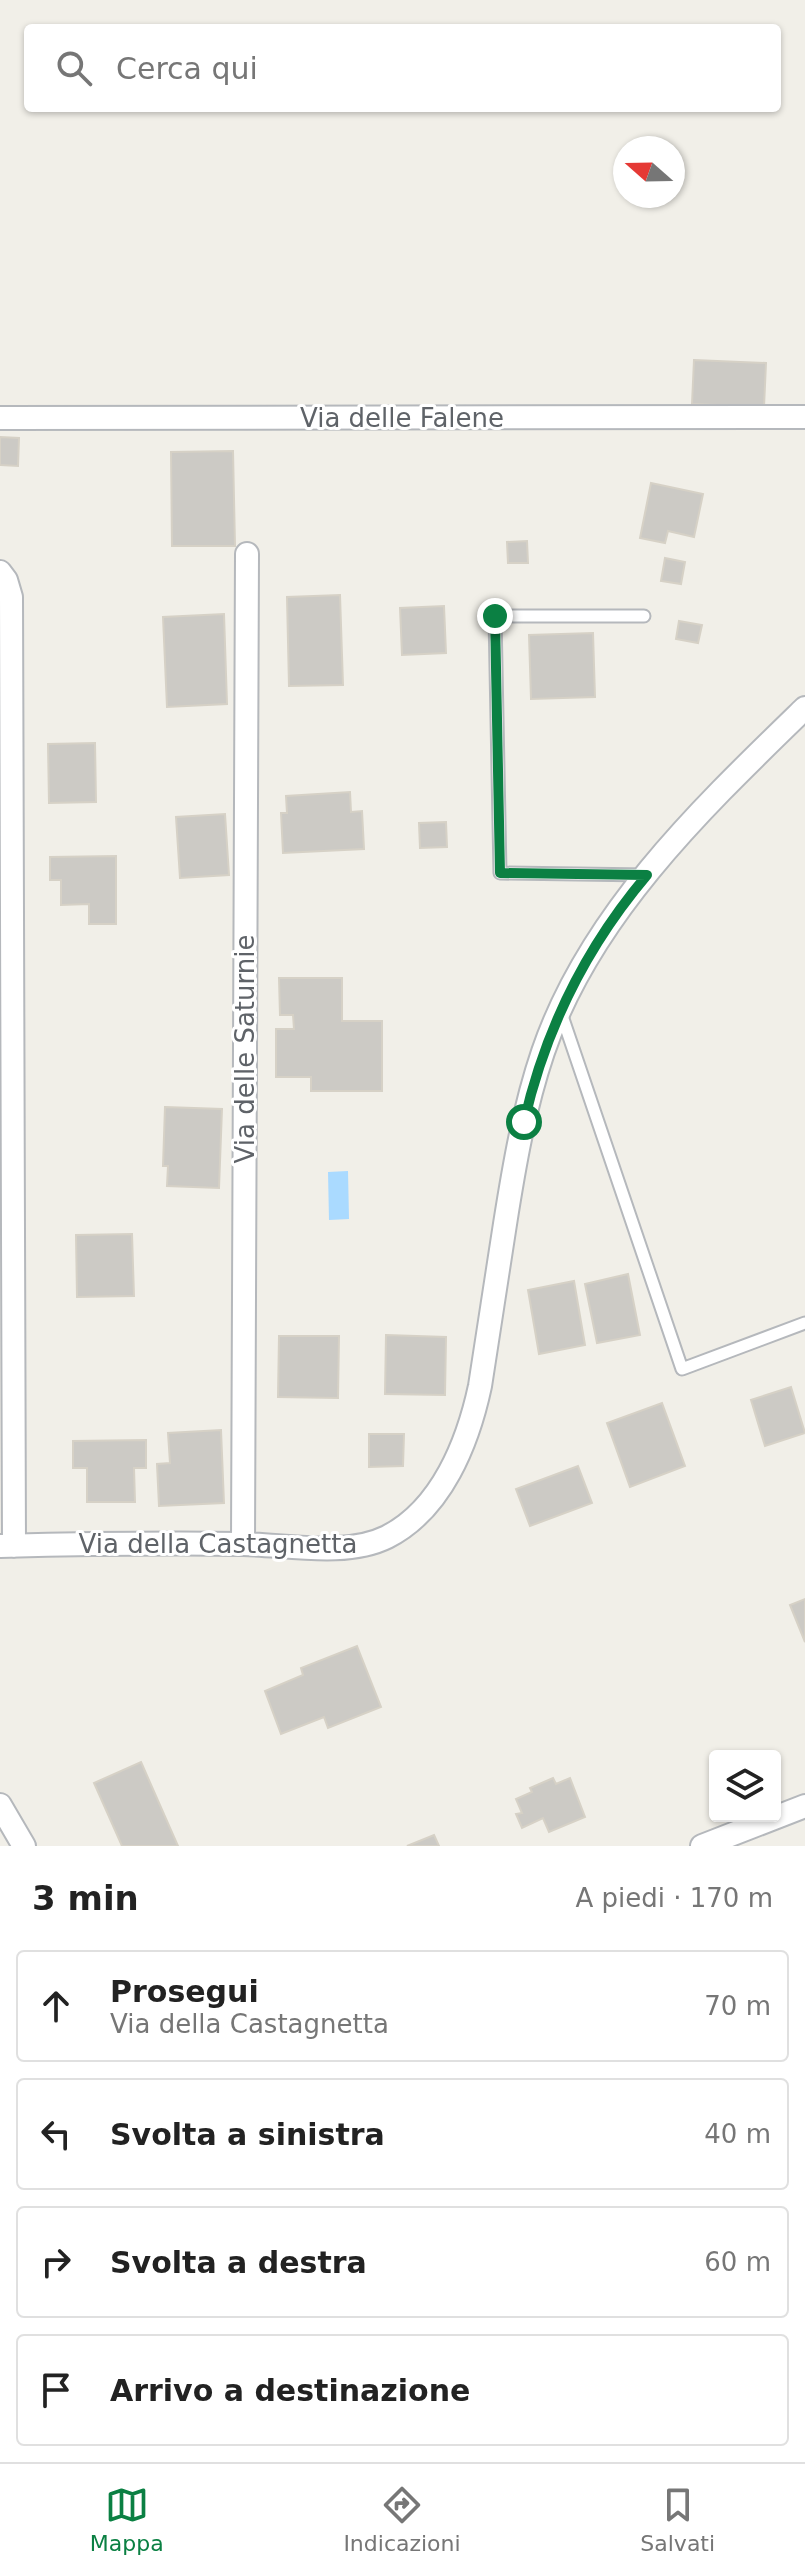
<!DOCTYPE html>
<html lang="it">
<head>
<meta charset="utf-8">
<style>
	:root { --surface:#fff; --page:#f6f6f6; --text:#222; --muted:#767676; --line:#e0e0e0; --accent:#0b8043 }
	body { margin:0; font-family:"DejaVu Sans",sans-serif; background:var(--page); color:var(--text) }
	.controls { position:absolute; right:24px; bottom:24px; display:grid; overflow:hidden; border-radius:8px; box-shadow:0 2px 6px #0004 }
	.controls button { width:72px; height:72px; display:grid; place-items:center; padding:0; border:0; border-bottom:2px solid var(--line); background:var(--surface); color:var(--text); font:40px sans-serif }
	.compass { position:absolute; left:613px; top:136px; width:72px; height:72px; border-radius:50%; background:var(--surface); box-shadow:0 2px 6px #0004; rotate:290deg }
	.stop { position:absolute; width:24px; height:24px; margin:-18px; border:6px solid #0b8043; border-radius:50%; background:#fff }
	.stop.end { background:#0b8043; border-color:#fff; box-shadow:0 2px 8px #0008 }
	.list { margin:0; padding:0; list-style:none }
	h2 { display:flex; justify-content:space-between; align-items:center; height:104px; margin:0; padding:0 32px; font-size:34px }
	h2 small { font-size:26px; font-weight:400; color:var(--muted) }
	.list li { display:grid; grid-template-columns:52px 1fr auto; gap:24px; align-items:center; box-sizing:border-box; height:112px; margin:0 16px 16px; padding:0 16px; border:2px solid var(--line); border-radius:8px }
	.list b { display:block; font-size:30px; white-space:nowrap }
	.list p { margin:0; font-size:26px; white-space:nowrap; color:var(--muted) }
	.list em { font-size:26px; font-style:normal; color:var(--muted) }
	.icon { flex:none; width:44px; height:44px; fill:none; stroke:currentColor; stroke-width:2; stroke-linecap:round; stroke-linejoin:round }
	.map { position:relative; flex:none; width:805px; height:1846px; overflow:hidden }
	.search { position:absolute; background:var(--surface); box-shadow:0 2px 6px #0004; left:24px; right:24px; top:24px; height:88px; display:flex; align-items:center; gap:20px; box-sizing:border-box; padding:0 28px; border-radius:8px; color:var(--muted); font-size:30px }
	.sheet { height:616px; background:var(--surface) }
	nav { display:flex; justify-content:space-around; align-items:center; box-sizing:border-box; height:112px; border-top:2px solid var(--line); background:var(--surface); font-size:22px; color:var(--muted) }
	nav a { display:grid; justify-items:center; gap:4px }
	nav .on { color:var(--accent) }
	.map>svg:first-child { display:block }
</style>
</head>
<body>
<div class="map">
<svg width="805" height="1846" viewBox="0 0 805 1846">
	<rect width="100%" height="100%" fill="#f1efe8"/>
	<path fill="#aadaff" d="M348 1171 349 1219 329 1220 328 1172Z"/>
	<path fill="#cccac5" stroke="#d6d1c6" stroke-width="2" d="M694 360 766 363 764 407 692 404Z
		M0 437 19 438 18 466 0 465Z
		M233 451 235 546H172L171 452Z
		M651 483 703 494 694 537 668 531 665 543 640 538Z
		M527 541 528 563H508L507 542Z
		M665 558 685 562 681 584 661 581Z
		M340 595 343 685 289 686 287 597Z
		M444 606 446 653 402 655 400 608Z
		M224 614 227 704 167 707 163 617Z
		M679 621 702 625 698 643 676 639Z
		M593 633 595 697 531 699 529 635Z
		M95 743 96 802 49 803 48 744Z
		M350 792 351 812 362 811 364 849 283 853 281 813H287L286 796Z
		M225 814 229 875 180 878 176 817Z
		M446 822 447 847 420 848 419 823Z
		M116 856V924H89V904L61 905V880H50V857Z
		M279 978H342V1021H382V1091H311V1077H276V1029H294L293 1015H280Z
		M165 1107 222 1109 219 1188 167 1186 168 1166H163Z
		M132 1234 134 1296 77 1297 76 1235Z
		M628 1274 640 1335 597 1343 585 1284Z
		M574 1281 585 1345 539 1354 528 1290Z
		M386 1335 446 1337 445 1395 385 1394Z
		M279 1336H339L338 1398 278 1397Z
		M791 1387 805 1433 765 1446 751 1400Z
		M662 1403 685 1466 630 1487 607 1423Z
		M221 1430 224 1503 159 1506 157 1464 170 1463 168 1433Z
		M369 1434H404L403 1466 369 1467Z
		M146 1440V1468H134L135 1502H87V1468H73V1441Z
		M578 1466 592 1503 530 1526 516 1489Z
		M805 1599V1642L790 1605Z
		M357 1646 381 1707 328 1728 324 1717 281 1734 265 1691 303 1675 301 1668Z
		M141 1762 178 1846H122L94 1783Z
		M553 1778 556 1784 570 1778 585 1817 549 1832 543 1818 522 1828 516 1814 522 1813 516 1799 532 1792 530 1788Z
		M434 1835 439 1846H407Z"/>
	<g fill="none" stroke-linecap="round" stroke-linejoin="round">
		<g stroke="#b5b8bc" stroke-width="15">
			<path id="lane" d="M644 616H495L500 873 647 875
				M561 1013 682 1369 805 1323"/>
		</g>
		<g stroke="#b5b8bc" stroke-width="26">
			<path id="street" d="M0 418 805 417
				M0 572 6 580 11 597 14 1546
				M243 1544 247 554
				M0 1546C81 1544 162 1543 243 1544 288 1545 347 1557 387 1537 442 1509 468 1442 480 1386 488 1332 497 1278 505 1224 514 1167 524 1108 543 1052 590 914 703 807 805 708
				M0 1805 24 1846
				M702 1846 805 1806"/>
		</g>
		<use href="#lane" stroke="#fff" stroke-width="11"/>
		<use href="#street" stroke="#fff" stroke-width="22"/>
	</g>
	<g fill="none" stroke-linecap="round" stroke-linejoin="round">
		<path stroke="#0b8043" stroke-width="10" d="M495 616 500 873 647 875C586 947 545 1030 524 1122"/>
	</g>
	<g text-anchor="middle" stroke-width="6" stroke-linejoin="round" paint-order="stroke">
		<g font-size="26" fill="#5f6368" stroke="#fff">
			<text x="402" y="427">Via delle Falene</text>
			<text transform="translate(245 1049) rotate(-90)" y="9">Via delle Saturnie</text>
			<text x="218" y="1553">Via della Castagnetta</text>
		</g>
	</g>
</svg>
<div class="controls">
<button><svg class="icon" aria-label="layers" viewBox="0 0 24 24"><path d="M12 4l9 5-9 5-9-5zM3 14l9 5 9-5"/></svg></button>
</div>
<svg class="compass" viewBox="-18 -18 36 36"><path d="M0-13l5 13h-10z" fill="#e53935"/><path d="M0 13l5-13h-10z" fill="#767676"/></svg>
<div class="stop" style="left:524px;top:1122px"></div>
<div class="stop end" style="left:495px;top:616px"></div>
<div class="search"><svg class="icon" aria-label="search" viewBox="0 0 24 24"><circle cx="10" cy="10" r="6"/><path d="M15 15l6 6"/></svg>Cerca qui</div>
</div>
<section class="sheet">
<h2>3 min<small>A piedi · 170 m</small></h2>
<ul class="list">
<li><svg class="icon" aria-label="ahead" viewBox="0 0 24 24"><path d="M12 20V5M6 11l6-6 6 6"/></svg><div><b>Prosegui</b><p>Via della Castagnetta</p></div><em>70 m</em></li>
<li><svg class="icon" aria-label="left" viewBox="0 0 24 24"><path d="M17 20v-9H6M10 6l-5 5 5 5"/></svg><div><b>Svolta a sinistra</b></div><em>40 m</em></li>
<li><svg class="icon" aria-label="right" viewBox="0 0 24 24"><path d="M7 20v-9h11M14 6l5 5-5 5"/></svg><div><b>Svolta a destra</b></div><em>60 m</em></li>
<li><svg class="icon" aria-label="arrive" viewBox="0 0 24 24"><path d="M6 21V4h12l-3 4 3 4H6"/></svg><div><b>Arrivo a destinazione</b></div></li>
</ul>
</section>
<nav>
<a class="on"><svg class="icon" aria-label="map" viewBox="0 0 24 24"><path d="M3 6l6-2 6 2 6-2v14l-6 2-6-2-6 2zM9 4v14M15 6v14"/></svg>Mappa</a>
<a><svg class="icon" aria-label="directions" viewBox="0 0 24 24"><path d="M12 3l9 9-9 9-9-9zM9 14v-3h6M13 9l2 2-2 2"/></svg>Indicazioni</a>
<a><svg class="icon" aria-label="saved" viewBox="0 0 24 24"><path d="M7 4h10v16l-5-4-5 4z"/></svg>Salvati</a>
</nav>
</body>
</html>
